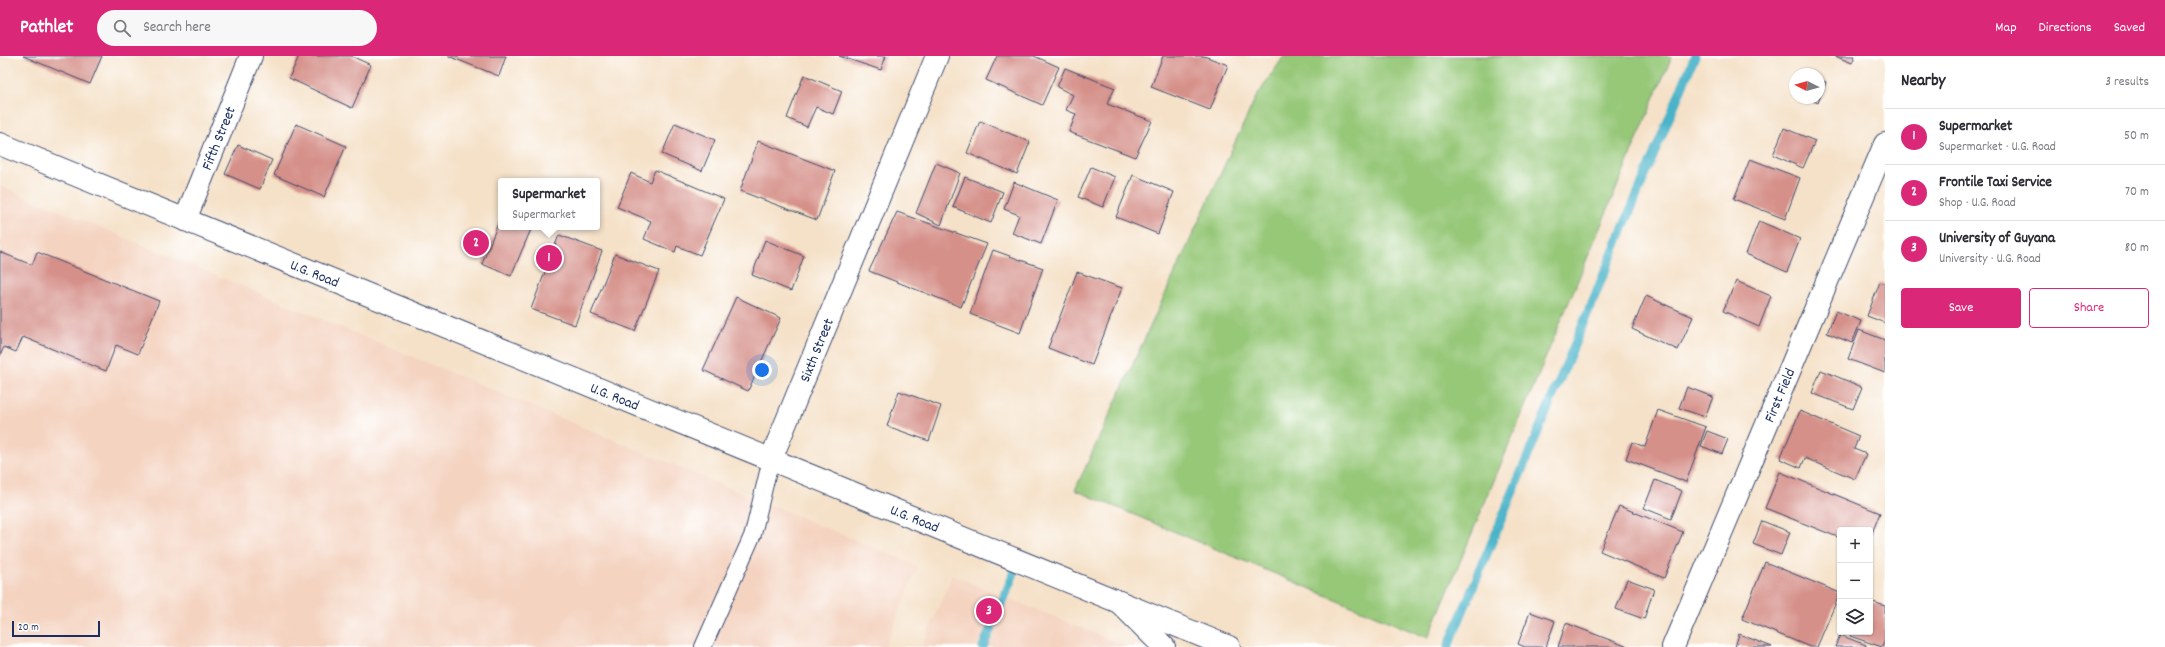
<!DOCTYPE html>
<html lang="en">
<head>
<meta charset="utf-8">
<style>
	:root { --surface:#fff; --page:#f7f7f7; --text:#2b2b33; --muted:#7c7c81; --line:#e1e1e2; --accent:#db2777 }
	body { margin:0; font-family:Dekko,sans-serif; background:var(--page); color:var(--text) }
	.controls { position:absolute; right:12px; bottom:12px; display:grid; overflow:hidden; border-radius:4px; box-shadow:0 1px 3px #0004 }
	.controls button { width:36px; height:36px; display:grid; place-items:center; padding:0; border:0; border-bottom:1px solid var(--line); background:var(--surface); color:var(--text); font:20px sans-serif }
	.compass { position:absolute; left:1789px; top:12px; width:36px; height:36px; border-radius:50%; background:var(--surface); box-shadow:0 1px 3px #0004; rotate:276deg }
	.scale { position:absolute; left:12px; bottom:10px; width:88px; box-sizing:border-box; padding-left:4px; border:2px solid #1b2f5e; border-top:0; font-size:11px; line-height:14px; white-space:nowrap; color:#1b2f5e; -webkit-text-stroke:3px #fff; paint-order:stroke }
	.you { position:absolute; left:762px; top:314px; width:14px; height:14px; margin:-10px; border:3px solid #fff; border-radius:50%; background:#1a73e8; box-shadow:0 0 0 6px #1a73e833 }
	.badge { display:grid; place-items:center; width:26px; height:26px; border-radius:50%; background:var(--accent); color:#fff; font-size:13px; font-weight:700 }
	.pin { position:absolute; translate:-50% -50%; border:2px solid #fff; box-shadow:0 1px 4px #0006 }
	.popup { position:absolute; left:498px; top:122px; width:102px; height:52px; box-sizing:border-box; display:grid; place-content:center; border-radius:4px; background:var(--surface); filter:drop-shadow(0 1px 3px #0005); font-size:13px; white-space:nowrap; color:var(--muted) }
	.popup b { font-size:15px; color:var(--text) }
	.popup::after { content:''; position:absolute; left:50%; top:100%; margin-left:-8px; border:8px solid transparent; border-top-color:var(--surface) }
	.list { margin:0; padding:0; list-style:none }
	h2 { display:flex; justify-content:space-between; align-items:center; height:52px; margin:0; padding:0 16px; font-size:17px }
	h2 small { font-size:13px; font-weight:400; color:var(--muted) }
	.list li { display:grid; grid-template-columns:26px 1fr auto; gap:12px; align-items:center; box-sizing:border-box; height:56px; padding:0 16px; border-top:1px solid var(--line) }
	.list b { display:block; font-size:15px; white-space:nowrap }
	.list p { margin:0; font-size:13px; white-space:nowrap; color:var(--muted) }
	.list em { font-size:13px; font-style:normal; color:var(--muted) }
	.actions { display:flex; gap:8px; padding:12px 16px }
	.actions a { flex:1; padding:9px 0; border:1px solid var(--accent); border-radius:4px; text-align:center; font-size:14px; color:var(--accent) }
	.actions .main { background:var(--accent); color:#fff }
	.icon { flex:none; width:22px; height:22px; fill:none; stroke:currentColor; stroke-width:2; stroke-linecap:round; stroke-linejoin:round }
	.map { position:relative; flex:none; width:1885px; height:591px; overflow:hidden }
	header { display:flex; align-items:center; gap:24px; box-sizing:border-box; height:56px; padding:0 20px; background:var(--accent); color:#fff }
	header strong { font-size:19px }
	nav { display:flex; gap:22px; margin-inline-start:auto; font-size:14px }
	.search { width:280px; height:36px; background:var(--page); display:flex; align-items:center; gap:10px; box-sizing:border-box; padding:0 14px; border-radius:22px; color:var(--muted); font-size:15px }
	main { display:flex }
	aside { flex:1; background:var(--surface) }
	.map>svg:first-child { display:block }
</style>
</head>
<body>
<header>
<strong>Pathlet</strong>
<div class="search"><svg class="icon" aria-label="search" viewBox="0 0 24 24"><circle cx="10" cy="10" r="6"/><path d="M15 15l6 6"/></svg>Search here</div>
<nav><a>Map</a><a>Directions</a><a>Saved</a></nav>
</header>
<main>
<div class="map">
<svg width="1885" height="591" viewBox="0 0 1885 591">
	<rect width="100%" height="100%" fill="#fff"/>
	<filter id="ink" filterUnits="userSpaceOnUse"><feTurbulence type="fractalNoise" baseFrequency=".025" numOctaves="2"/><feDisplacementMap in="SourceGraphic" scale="8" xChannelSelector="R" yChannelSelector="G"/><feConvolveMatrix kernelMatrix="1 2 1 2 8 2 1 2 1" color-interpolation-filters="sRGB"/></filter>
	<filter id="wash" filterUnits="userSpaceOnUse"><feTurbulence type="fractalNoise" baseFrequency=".012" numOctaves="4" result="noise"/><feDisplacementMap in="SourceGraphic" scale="16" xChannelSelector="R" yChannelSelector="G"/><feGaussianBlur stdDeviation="0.9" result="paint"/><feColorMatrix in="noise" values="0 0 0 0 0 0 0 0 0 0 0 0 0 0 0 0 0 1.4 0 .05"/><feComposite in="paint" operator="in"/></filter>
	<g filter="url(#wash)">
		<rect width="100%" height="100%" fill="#f5e1c8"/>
		<path fill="#f4d3c0" d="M0 130 918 510 885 591H0Z
			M952 519 1128 591H922Z"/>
		<path fill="#96c878" stroke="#587c6b" d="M1284 0H1672L1428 582 1075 434 1255 43Z"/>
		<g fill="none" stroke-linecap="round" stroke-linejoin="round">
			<path stroke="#4ab3c9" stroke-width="9" d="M983 591 1014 517
				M1448 591 1695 0"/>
		</g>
		<g id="blocks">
			<path fill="#d59089" d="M23 0H102L90 28Z
				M299 0H351L371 9 352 52 289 22Z
				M448 0H506L499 20Z
				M839 0H886L881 14Z
				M997 0H1034L1059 11 1042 49 986 24Z
				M1163 0H1204L1228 9 1210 54 1151 31Z
				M1835 0H1855L1852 7Z
				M1065 12 1115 32 1107 48 1152 65 1135 101 1069 76 1076 58 1066 54 1073 39 1057 31Z
				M804 19 842 35 833 58 816 51 807 71 787 62Z
				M1819 24 1826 26 1818 47 1807 42H1819Z
				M980 65 1030 86 1017 118 967 97Z
				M675 67 715 84 702 115 662 98Z
				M296 68 346 90 324 141 274 119Z
				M1784 72 1815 85 1803 112 1773 99Z
				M758 85 835 115 817 164 740 135Z
				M238 89 272 104 260 133 225 118Z
				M1750 103 1800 122 1785 163 1734 143Z
				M936 107 960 117 941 169 916 157Z
				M1091 111 1115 121 1103 151 1078 141Z
				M655 114 724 143 700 199 677 190 675 196 644 183 651 165 617 151 631 117 650 126Z
				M1133 119 1174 136 1158 178 1116 161Z
				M965 121 1003 136 991 167 953 151Z
				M1014 126 1058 144 1041 188 1012 177 1019 159 1004 153Z
				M897 156 987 188 961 251 869 215Z
				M501 160V171H532L511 220 482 208Z
				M1759 165 1800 183 1787 216 1746 198Z
				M559 179 602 195 575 269 531 253Z
				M765 184 804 200 791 235 752 219Z
				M993 194 1043 212 1020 277 970 258Z
				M0 196 32 209 37 196 159 245 138 298 116 289 106 315 23 281 16 296 4 291 0 300Z
				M615 198 659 215 635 275 591 258Z
				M1077 216 1122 232 1092 309 1048 292Z
				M1736 225 1771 240 1759 271 1723 255Z
				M1880 226 1885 228V267L1867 260Z
				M1646 240 1693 261 1678 294 1632 273Z
				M736 241 781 262 748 335 703 314Z
				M1836 255 1861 265 1852 287 1827 277Z
				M1859 274 1885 284V317L1848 303Z
				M1821 314 1862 331 1853 353 1812 337Z
				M1687 331 1713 341 1705 361 1679 352Z
				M899 335 941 350 929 385 887 370Z
				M1658 354 1706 371 1686 426 1626 403 1632 386 1645 391Z
				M1800 355 1859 380 1854 393 1866 398 1855 423 1805 402 1801 412 1780 403Z
				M1707 375 1728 383 1722 398 1701 390Z
				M1780 416 1880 457 1870 482V474H1840V482L1765 452Z
				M1655 424 1682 435 1671 463 1644 452Z
				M1619 450 1683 476 1664 522 1600 495Z
				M1762 465 1790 476 1781 499 1753 488Z
				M1765 506 1840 537 1817 591H1810L1742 563Z
				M1627 523 1654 533 1644 563 1616 553Z
				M1870 545 1885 550V583L1882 591 1850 580 1852 576H1870Z
				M1530 556 1555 565 1546 591H1525L1518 588Z
				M1566 567 1628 591H1558Z
				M1739 578 1772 591H1735Z
				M1840 579 1866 589 1865 591H1835Z"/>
		</g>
	</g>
	<g filter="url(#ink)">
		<use href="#blocks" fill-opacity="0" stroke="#3c4a6e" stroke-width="1"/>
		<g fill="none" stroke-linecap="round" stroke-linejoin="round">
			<g stroke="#3c4a6e" stroke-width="18">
				<path id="lane" d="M703 591 753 478 771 403"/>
			</g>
			<g stroke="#3c4a6e" stroke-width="24">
				<path id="street" d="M185 164 251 0
					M1119 546 1164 591
					M1673 591 1885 88"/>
			</g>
			<g stroke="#3c4a6e" stroke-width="24">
				<path id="secondary" d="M0 88 1229 591
					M771 403 937 0"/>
			</g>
			<use href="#lane" stroke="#fff" stroke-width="16"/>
			<use href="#street" stroke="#fff" stroke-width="22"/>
			<use href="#secondary" stroke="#fff" stroke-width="22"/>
		</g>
	</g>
	<g text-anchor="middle" stroke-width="3" stroke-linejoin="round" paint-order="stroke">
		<g font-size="15" fill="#1b2f5e" stroke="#fff">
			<text transform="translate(218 82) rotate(-68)" y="5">Fifth Street</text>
			<text transform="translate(315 217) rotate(22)" y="5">U.G. Road</text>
			<text transform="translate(816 294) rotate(-68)" y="5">Sixth Street</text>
			<text transform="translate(1779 339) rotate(-67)" y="5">First Field</text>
			<text transform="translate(615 340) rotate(22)" y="5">U.G. Road</text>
			<text transform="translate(915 462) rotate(22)" y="5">U.G. Road</text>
		</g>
	</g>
</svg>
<div class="controls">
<button>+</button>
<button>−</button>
<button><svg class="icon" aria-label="layers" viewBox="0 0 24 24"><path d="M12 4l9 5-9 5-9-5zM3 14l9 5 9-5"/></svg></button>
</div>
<svg class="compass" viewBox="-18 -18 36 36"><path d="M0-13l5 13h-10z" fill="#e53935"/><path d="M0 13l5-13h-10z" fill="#7c7c81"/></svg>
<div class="scale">20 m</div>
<div class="you"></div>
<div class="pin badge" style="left:549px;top:202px">1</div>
<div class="popup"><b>Supermarket</b>Supermarket</div>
<div class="pin badge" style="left:476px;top:187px">2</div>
<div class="pin badge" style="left:989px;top:555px">3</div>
</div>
<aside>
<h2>Nearby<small>3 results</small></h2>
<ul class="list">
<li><span class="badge">1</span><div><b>Supermarket</b><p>Supermarket · U.G. Road</p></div><em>50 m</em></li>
<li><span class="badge">2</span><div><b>Frontile Taxi Service</b><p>Shop · U.G. Road</p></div><em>70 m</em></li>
<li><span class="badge">3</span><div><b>University of Guyana</b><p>University · U.G. Road</p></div><em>80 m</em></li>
</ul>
<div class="actions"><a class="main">Save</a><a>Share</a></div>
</aside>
</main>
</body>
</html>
